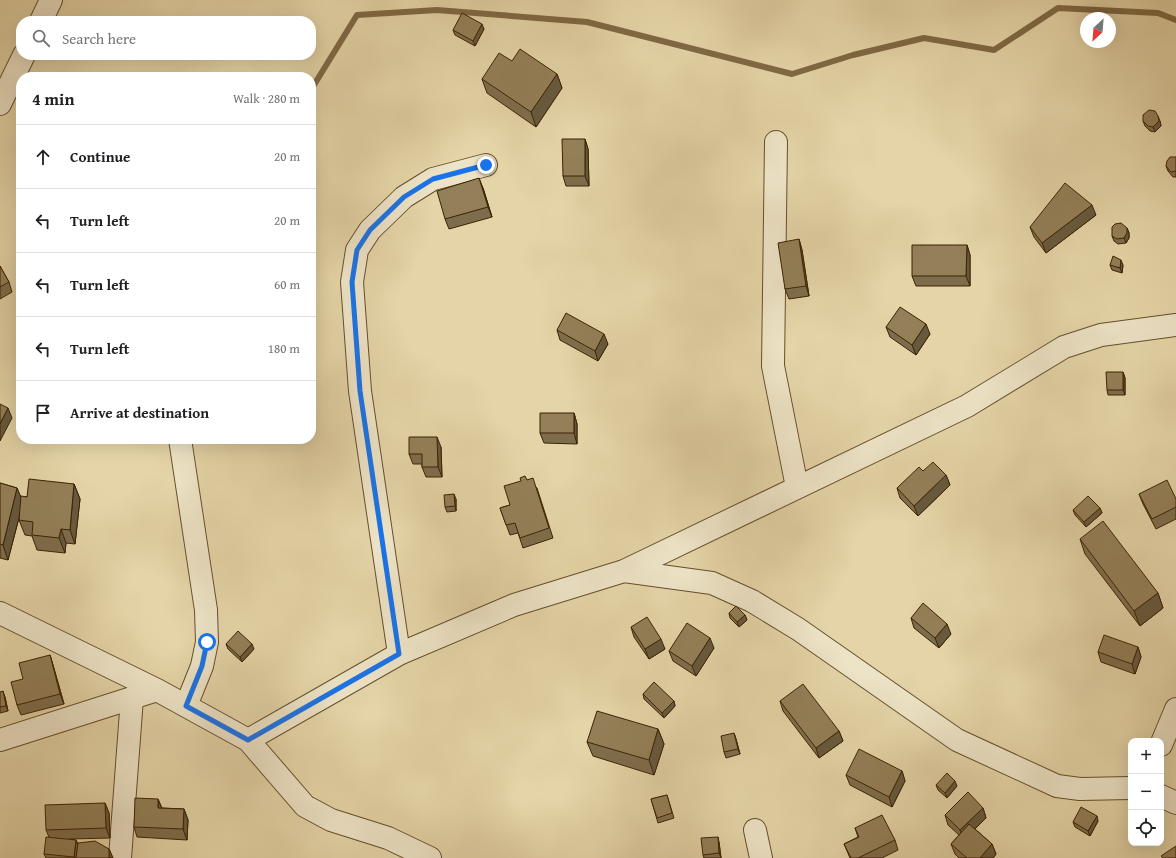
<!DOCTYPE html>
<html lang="en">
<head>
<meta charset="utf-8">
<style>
	:root { --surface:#fff; --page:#f6f6f6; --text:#202124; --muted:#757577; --line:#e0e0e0 }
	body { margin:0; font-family:"Gentium Book Plus",serif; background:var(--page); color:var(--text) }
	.controls { position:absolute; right:12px; bottom:12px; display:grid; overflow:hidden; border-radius:8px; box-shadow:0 4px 16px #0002 }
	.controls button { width:36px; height:36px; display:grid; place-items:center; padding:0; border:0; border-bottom:1px solid var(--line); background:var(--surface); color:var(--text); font:20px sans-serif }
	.compass { position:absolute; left:1080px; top:12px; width:36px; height:36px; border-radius:50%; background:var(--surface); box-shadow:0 4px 16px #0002; rotate:206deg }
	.stop { position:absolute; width:12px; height:12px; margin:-9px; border:3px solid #1a73e8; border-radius:50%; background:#fff }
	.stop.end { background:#1a73e8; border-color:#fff; box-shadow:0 1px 4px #0008 }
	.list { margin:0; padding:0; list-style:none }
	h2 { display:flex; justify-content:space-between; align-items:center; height:52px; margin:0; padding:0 16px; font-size:17px }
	h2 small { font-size:13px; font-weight:400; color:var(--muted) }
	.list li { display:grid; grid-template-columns:26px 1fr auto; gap:12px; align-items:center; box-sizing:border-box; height:64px; padding:0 16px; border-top:1px solid var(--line) }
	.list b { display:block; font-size:15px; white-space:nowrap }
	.list em { font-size:13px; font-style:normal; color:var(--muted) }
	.icon { flex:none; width:22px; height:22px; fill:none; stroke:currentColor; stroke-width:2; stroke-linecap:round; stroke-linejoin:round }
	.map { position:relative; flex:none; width:1176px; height:858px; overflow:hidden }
	.search { position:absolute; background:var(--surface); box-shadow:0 4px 16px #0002; left:16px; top:16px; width:300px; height:44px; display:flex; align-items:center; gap:10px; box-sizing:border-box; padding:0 14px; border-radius:16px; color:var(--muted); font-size:15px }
	.panel { position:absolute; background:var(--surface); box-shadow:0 4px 16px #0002; left:16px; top:72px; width:300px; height:372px; border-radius:16px }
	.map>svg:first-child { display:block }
</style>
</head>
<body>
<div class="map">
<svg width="1176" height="858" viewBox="0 0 1176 858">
	<rect width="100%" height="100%" fill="#e4d4a7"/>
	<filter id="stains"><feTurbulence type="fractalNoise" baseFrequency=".005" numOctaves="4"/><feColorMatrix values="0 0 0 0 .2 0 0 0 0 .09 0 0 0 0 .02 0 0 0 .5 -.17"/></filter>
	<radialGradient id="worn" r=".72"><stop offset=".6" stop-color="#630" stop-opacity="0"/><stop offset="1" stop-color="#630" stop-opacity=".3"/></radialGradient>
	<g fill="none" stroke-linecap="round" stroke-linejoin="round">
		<path stroke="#7f6944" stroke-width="6" d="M311 86 314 85 357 15 437 10 587 22 792 74 853 55 924 38 994 50 1058 8 1158 13 1176 20"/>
		<g stroke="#664f2c" stroke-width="24">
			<path id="street" d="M41 21 51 0
				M0 104 24 55
				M776 142 773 366 797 487
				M180 439 206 610 207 642 202 666 186 706
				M624 571 712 583 752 601 798 629 957 740 1057 786 1080 789 1131 788
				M0 613 157 690 248 740 399 654 514 605 624 571 967 406 1064 347 1101 335 1176 325
				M399 654 360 391 352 282 357 250 370 230 404 197 433 179 486 165
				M0 740 157 690
				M248 740 305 806 331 820 388 838 430 858
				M1161 745 1176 709
				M1161 796 1176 803
				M755 830 761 858
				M120 858 132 698"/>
		</g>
		<use href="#street" stroke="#ede3c6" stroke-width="22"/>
	</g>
	<path fill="#7e6d4c" stroke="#3c2303" d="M484 29 475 46 455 35 453 30Z
		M512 61 557 74 562 88 536 127 487 93 482 79Z
		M1143 121H1160L1161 126 1155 132 1150 131 1145 126Z
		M585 139 588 149 589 186H566L563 176Z
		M1176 157V177H1173L1168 171 1166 166Z
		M483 188 492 217 449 229 445 219Z
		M1096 215 1046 253 1034 237 1030 227Z
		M1127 228 1129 233V238L1126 243 1118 244 1114 241 1112 236Z
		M799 239 802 250 809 296 789 299 785 289Z
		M967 245 970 255V286H916L912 276Z
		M1110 265H1123L1122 273 1112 270Z
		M0 266 9 282 12 292 0 299Z
		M886 327 930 334 916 355 890 337Z
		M557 330 608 344 598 361 560 340Z
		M1123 372 1125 378V395H1108L1107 390Z
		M574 413 577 424V444L544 443 540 433Z
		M441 447 442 477H426L422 467V464H413L409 454Z
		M923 471 946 475 950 485 918 516 900 498 897 488Z
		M527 480 537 488 553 538 523 548 518 533 510 535 500 508 510 505Z
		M0 483 17 488 21 498 74 484 80 499 75 544 66 543 65 553 37 550 32 536 25 535 19 520 20 514 8 560 0 558Z
		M1139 494 1176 499V519L1156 529 1143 504Z
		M456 499V511L447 512 445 507Z
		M1100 508 1102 513 1086 527 1075 515 1073 510Z
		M1080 539 1158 593 1163 608 1140 626 1085 554Z
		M729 613 745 615 747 620 739 627 730 618Z
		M911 618 951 634 939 648 914 628Z
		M631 627 665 649 649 659 634 637Z
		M226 644 254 649 242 662 228 649Z
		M1138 647 1141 657 1135 674 1101 662 1098 652Z
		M714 648 696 676 673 661 669 651Z
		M50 655 53 665 64 704 21 715 17 705 23 679Z
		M0 692 5 697 8 711 0 713Z
		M643 694 674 701 675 706 664 718 644 699Z
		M780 701 839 731 843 741 819 758 783 711Z
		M658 729 664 744 654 775 593 756 587 742Z
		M734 733 736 739 740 754 726 758 724 752Z
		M902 771 905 781 892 807 850 785 846 775Z
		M936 785 957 786 947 798 938 790Z
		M667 795 674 818 658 823 651 799Z
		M158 799 162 808 184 809 188 820 187 840 137 837 134 827Z
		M105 803 109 813 110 838 70 839 76 840 78 844 109 849 113 858H46L44 854 49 837 46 830Z
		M983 808 986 818 975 829 992 844 996 854 993 858H959L955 854 951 844 959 835 948 825 945 815Z
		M1098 821 1090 836 1075 827 1073 822Z
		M855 828 895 840 898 850 882 858H850L844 844 858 837Z
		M719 842 721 858H704L703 855Z"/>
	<path fill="#67593e" stroke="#3c2303" d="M482 24 484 29 475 46 473 41Z
		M557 74 562 88 536 127 531 112Z
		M1158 116 1160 121 1161 126 1155 132 1153 127Z
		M585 139 588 149 589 186 585 176Z
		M479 178 483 188 492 217 488 207Z
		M1092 205 1096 215 1046 253 1042 243Z
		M1127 228 1129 233V238L1126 243 1124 238Z
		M799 239 802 250 809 296 806 286Z
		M967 245 970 255V286L966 276Z
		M1121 260 1123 265 1122 273 1120 268Z
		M926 324 930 334 916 355 912 345Z
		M604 334 608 344 598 361 595 351Z
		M1123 372 1125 378V395L1123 390Z
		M8 408 12 418 0 441V424Z
		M574 413 577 424V444L574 433Z
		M437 437 441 447 442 477 438 467Z
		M946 475 950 485 918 516 914 506Z
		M74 484 80 499 75 544 70 530Z
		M17 488 23 502 8 560 3 545Z
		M454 494 456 499V511L455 506Z
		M1100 508 1102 513 1086 527 1084 522Z
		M61 529 66 543 65 553 59 538Z
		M1158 593 1163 608 1140 626 1134 611Z
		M745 615 747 620 739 627 737 622Z
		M947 624 951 634 939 648 935 638Z
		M710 638 714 648 696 676 692 666Z
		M661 639 665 649 649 659 645 649Z
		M252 644 254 649 242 662 240 657Z
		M1138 647 1141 657 1135 674 1132 664Z
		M50 655 53 665 64 704 60 694Z
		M3 691 5 697 8 711 6 706Z
		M674 701 675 706 664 718 662 713Z
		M658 729 664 744 654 775 649 760Z
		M839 731 843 741 819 758 816 748Z
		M734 733 736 739 740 754 738 749Z
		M902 771 905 781 892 807 889 797Z
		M955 781 957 786 947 798 945 793Z
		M158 799 162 809 158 808Z
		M105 803 109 813 110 838 106 828Z
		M983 808 986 818 963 840 960 830Z
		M184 809 188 820 187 840 183 829Z
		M1097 816 1098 821 1090 836 1088 831Z
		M718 837 719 842 721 858 719 853Z
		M76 840 80 850 79 858H75L74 857Z
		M992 844 996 854 993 858H980Z
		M109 849 113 858H109Z"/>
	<path fill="#937f58" stroke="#3c2303" d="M462 13 482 24 473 41 453 30Z
		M520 49 557 74 531 112 482 79 499 53 512 61Z
		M1149 110 1155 111 1158 116 1159 121 1153 127 1148 126 1143 121V115Z
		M562 139H585V176H563Z
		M1170 157H1176V171L1171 172 1166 166 1167 161Z
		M479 178 488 207 445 219 437 191Z
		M1065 183 1092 205 1042 243 1030 227Z
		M1121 223 1127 228V233L1124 238 1117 239 1112 236V227L1115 224Z
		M799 239 806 286 785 289 778 243Z
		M912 245H967L966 276H912Z
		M1113 256 1121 260 1120 268 1110 265Z
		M0 266 9 282 0 287Z
		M900 307 926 324 912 345 886 327Z
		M566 313 604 334 595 351 557 330Z
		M1106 372H1123V390H1107Z
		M0 404 8 408 0 424Z
		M540 413H574V433H540Z
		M409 437H437L438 467H422V454H409Z
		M933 462 946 475 914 506 897 488 919 467 923 471Z
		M525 476 527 480 533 478 549 528 520 538 515 523 506 525 500 508 510 505 504 486 521 481 520 478Z
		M29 479 74 484 70 530 61 529 59 538 32 535 33 522 19 520 21 496 27 497Z
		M1167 480 1176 499V507L1152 519 1139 494Z
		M0 483 17 488 3 545 0 544Z
		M454 494 455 506 445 507 444 495Z
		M1088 496 1100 508 1084 522 1073 510Z
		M1103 521 1158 593 1134 611 1080 539Z
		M923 603 947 624 935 638 911 618Z
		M736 606 745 615 737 622 729 613Z
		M647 617 661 639 645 649 631 627Z
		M687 623 710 638 692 666 669 651Z
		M238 631 252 644 240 657 226 644Z
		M1104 635 1138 647 1132 664 1098 652Z
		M50 655 60 694 17 705 11 682 23 679 19 663Z
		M654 682 674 701 662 713 643 694Z
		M803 684 839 731 816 748 780 701Z
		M3 691 6 706 0 707V692Z
		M597 711 658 729 649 760 587 742Z
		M734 733 738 749 724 752 721 736Z
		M859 749 902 771 889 797 846 775Z
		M947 773 955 781 945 793 936 785Z
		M968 792 983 808 960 830 945 815Z
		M667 795 672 813 657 818 651 799Z
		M135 798 158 799V808L184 809 183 829 134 827Z
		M105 803 106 828 46 830 45 805Z
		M1081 807 1097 816 1088 831 1073 822Z
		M882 815 895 840 858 858H851L844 844 859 837 855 828Z
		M969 824 992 844 980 858H967L951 844Z
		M46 837 76 840 74 857 44 854Z
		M718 837 719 853 703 855 701 838Z
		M95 841 109 849V858H76L78 843Z
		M1176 846V858H1163L1161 856Z"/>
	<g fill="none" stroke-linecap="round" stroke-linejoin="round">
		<path stroke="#1a73e8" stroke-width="5" d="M207 642 202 666 186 706 248 740 399 654 360 391 352 282 357 250 370 230 404 197 433 179 486 165"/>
	</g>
	<rect width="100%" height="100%" filter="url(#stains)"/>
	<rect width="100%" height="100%" fill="url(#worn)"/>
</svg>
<div class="controls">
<button>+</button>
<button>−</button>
<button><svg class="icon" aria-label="locate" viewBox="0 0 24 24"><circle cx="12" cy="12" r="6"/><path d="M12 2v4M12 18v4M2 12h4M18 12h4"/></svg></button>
</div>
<svg class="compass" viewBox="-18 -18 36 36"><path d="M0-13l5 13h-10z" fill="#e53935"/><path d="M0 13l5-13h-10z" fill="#757577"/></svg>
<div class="stop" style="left:207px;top:642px"></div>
<div class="stop end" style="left:486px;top:165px"></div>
<div class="search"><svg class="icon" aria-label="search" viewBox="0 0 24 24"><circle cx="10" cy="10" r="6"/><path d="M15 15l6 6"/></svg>Search here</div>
<section class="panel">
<h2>4 min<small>Walk · 280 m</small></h2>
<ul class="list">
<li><svg class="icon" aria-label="ahead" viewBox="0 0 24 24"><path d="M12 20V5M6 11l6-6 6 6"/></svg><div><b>Continue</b></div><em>20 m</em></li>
<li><svg class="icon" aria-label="left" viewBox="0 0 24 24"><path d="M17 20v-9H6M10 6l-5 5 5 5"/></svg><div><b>Turn left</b></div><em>20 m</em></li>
<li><svg class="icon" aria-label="left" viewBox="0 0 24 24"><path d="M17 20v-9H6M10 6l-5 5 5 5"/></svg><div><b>Turn left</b></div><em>60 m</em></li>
<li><svg class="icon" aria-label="left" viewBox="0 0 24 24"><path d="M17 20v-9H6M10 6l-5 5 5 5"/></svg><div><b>Turn left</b></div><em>180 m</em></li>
<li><svg class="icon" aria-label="arrive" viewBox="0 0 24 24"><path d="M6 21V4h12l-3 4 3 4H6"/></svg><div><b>Arrive at destination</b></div></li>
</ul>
</section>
</div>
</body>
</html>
